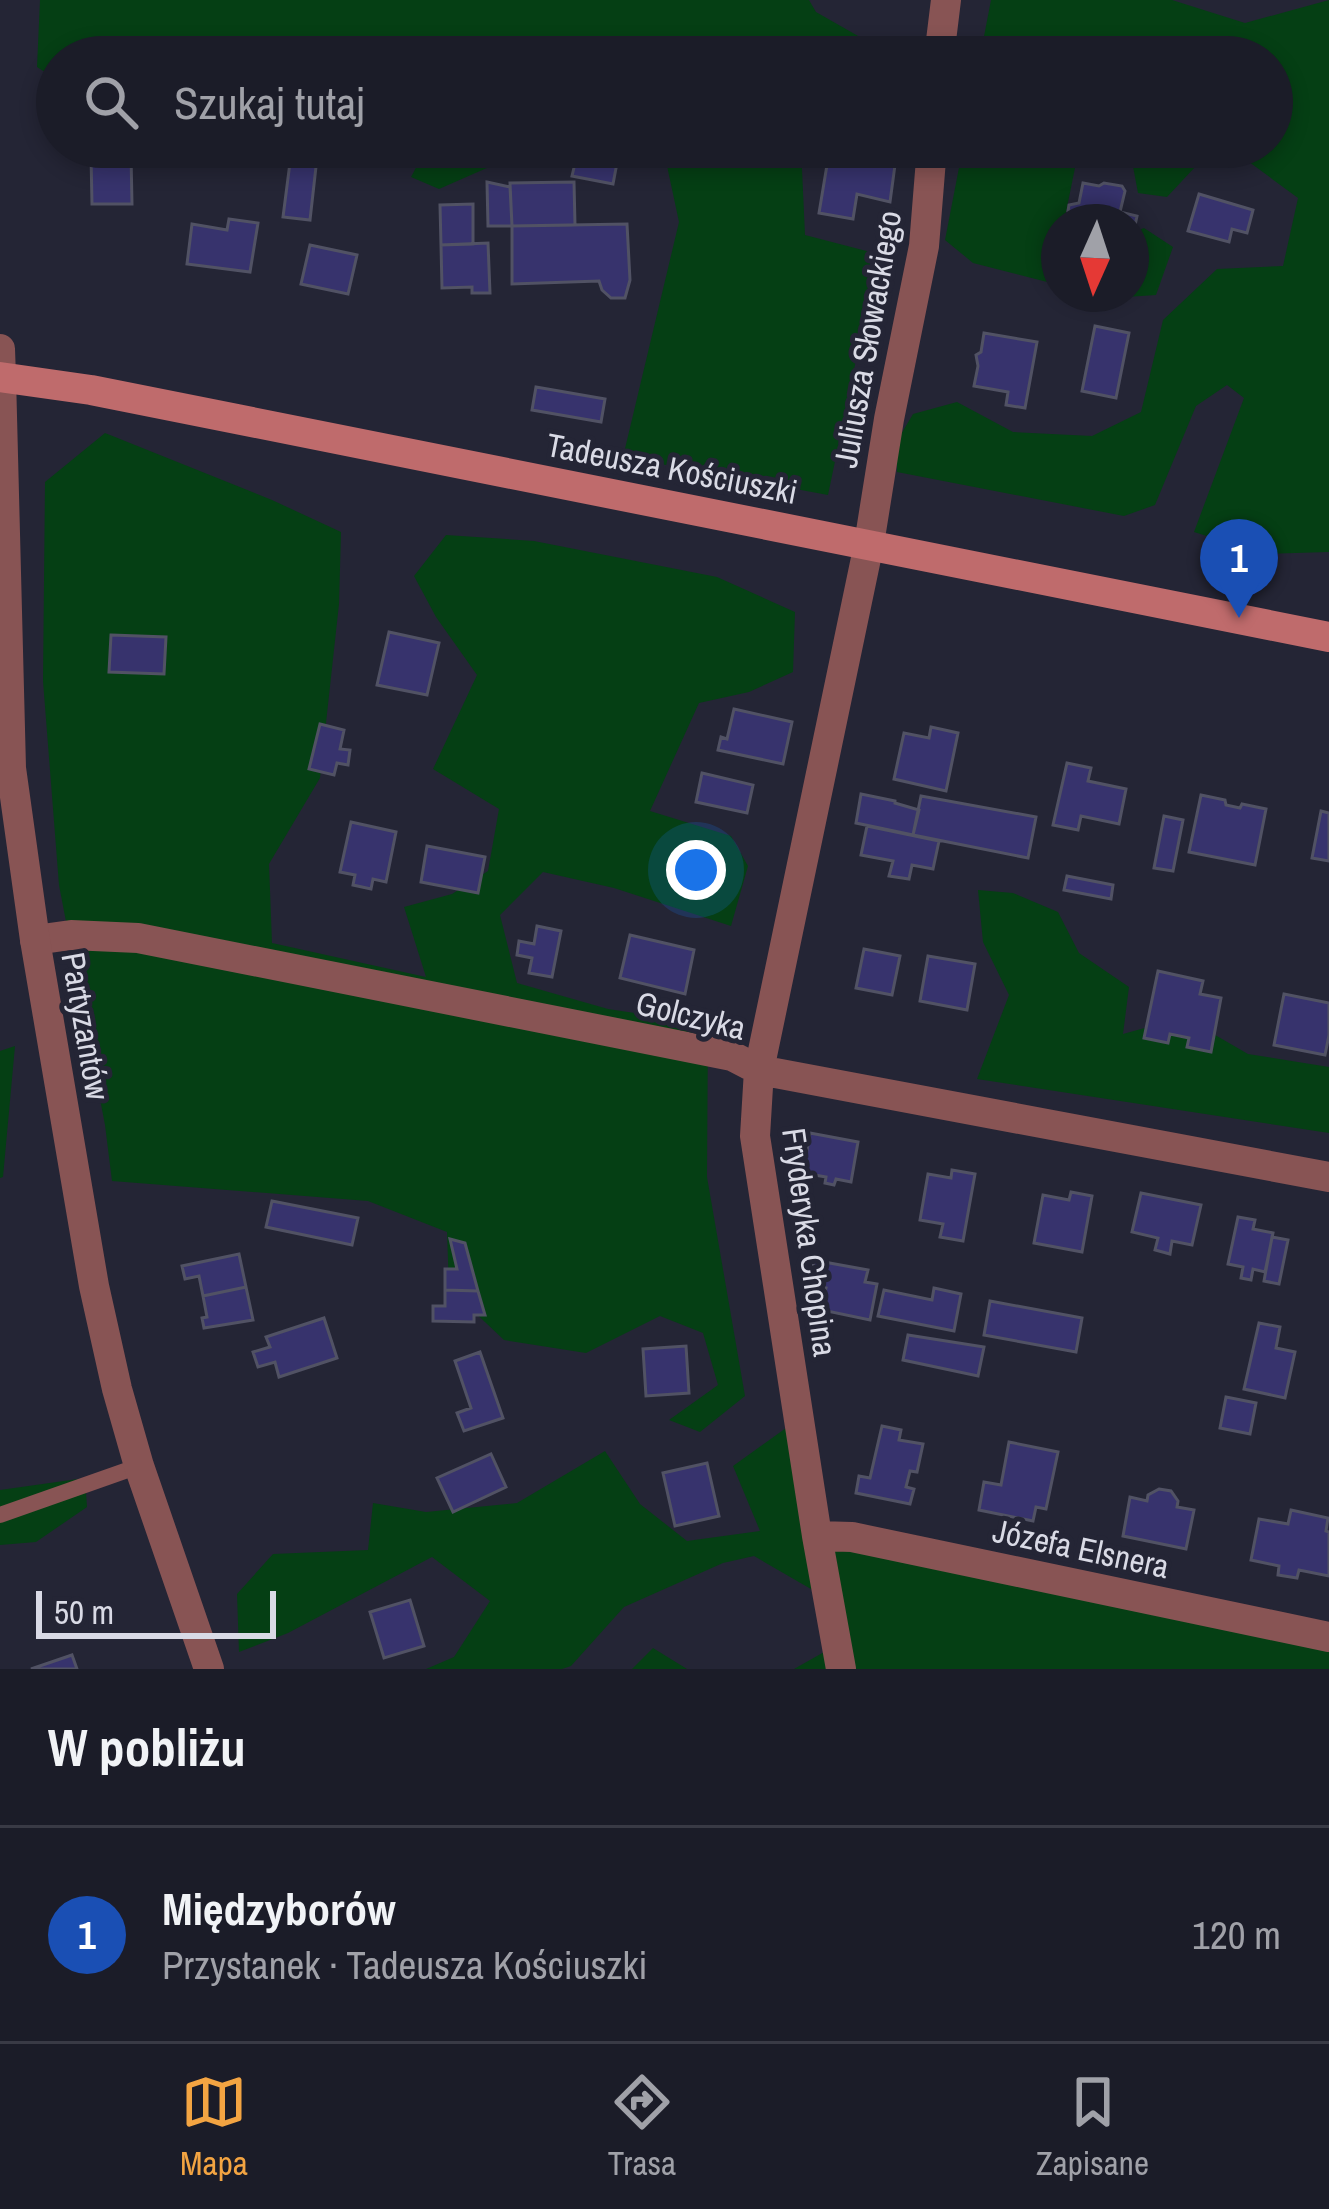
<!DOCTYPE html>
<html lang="pl">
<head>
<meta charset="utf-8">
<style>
	:root { --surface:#1b1c28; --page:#242530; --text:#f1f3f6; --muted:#a0a1a8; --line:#393a45; --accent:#f3a442 }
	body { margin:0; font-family:"Archivo Narrow",sans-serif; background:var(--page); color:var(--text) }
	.compass { position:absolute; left:1041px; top:204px; width:108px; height:108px; border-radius:50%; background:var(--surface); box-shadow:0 6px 18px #0003; rotate:183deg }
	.scale { position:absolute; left:36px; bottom:30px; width:240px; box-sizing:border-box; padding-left:12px; border:6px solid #d9dae5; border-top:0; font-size:33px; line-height:42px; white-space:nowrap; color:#d9dae5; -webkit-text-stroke:9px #242535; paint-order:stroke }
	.you { position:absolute; left:696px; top:870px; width:42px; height:42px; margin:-30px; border:9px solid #fff; border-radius:50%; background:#1a73e8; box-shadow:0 0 0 18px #1a73e833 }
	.badge { display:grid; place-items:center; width:78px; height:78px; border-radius:50%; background:var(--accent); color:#fff; font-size:39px; font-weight:700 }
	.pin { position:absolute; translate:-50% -99px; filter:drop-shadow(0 3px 6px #0008) }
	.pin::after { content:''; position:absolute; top:63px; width:42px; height:36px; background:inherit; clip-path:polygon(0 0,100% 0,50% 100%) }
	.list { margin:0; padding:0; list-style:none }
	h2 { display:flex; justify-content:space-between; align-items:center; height:156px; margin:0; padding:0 48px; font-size:51px }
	h2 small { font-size:39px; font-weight:400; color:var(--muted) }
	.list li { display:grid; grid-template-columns:78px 1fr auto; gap:36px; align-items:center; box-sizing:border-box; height:216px; padding:0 48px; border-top:3px solid var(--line) }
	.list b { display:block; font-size:45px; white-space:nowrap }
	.list p { margin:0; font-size:39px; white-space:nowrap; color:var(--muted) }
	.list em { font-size:39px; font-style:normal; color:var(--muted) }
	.icon { flex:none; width:66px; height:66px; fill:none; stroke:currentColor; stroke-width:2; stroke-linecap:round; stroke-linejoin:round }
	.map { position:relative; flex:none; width:1329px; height:1669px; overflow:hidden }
	.search { position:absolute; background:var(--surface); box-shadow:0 6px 18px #0003; left:36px; right:36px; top:36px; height:132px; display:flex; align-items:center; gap:30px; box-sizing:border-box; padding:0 42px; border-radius:66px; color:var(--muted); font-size:45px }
	.sheet { height:372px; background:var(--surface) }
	nav { display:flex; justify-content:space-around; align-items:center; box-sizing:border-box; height:168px; border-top:3px solid var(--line); background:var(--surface); font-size:33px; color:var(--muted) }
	nav a { display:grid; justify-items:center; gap:6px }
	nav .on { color:var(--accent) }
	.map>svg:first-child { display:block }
</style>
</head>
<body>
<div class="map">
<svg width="1329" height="1669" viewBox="0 0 1329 1669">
	<rect width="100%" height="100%" fill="#242535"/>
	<path fill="#053f14" d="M40 0H809L816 12 881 49 889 57H57V80L37 67Z
		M991 0H1172L1245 23 1329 0V552L1264 554 1194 532 1244 398 1227 385 1196 406 1155 505 1124 516 897 472V441L913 414 957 402 1013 432 1092 436 1141 412 1163 320 1217 269 1283 266 1298 198 1245 159 1196 166 1167 197 1138 193 1132 161 1077 158 1064 222H1059V285L973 263 945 240 963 147H1272V57H980Z
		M181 147H263L257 159 215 164Z
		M427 147H560L556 157 496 164 439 189 411 177Z
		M663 147H801L805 235 878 254 828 495 623 457 679 222Z
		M1144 228 1173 247 1156 295 1111 298 1095 294H1131V233Z
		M105 433 272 500 341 532 339 604 320 778 269 864 272 943 426 977 404 907 452 894 488 871 499 809 433 769 477 675 436 617 414 576 446 535 534 541 717 577 795 612 793 672 749 692 699 703 650 811 731 836 748 866 731 926 614 888 543 872 500 915 517 983 608 1009 708 1024 707 1177 745 1396 700 1432 669 1420 718 1385 703 1333 660 1316 586 1353 504 1340 449 1288 447 1232 368 1201 112 1181 105 1125 59 885 43 681 45 482Z
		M978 890 1013 893 1058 912 1079 953 1129 987 1123 1034 1184 1017 1248 1054 1329 1067V1133L977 1079 1009 995 983 942Z
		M15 1046 3 1177 0 1178V1051Z
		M793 1423 831 1534 1329 1645V1669H794L833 1647 830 1600 754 1556 723 1563 624 1607 571 1666 562 1669H426L454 1657 490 1601 432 1557 288 1633 239 1652 237 1594 273 1554 368 1550 373 1503 426 1512 517 1503 605 1451 640 1504 687 1541 760 1531 733 1466Z
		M85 1478 87 1507 36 1542 0 1545V1490Z
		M653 1648 687 1669H632Z"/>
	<path fill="#37336d" stroke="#515264" stroke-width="3" d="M292 147 318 149 310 220 283 217Z
		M330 147H370L368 159 330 150Z
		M579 147H620L613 184 572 176Z
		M830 147H865L863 159 895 165 890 202 857 194 853 219 819 213Z
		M91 155H131L132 204H92Z
		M487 182 510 187 512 226H488Z
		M574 182 575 225 512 226 510 183Z
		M1083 183 1099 186 1104 183 1122 186 1125 191 1120 212 1137 216 1131 244V222H1067H1075L1077 212 1068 211 1069 205 1079 203Z
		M1199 194 1253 210 1247 233 1232 229 1229 242 1188 231Z
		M473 204V244L441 245 440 205Z
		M229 219 258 223 250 272 187 264 192 224 227 230Z
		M627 224 630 280 625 298H611L602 290 599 281 512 284V226Z
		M488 243 490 293H472V287L442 288 441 245Z
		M310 245 357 255 348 294 301 284Z
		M1095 326 1129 333 1116 398 1082 391Z
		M984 333 1037 342 1025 408 1006 405 1008 392 974 386 978 366 976 355 981 352Z
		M536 387 605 399 601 422 532 410Z
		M389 632 439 643 427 695 377 685Z
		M111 635 166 637 164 674 109 672Z
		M734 709 792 722 783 764 718 750 721 737 727 739Z
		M320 724 344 730 340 749 350 750 348 765 337 763 334 775 309 769Z
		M931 727 958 733 946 791 894 779 904 733 929 738Z
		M1067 763 1091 768 1088 781 1126 789 1119 824 1081 816 1078 830 1053 825Z
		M702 773 753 785 747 813 696 802Z
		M861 794 895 801V803L919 810 913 835 856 823Z
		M1201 795 1225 800 1226 805 1240 808 1242 804 1266 809 1255 865 1189 852Z
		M921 796 1036 817 1028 858 913 835Z
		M1321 811 1329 813V861L1312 858Z
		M1164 816 1183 820 1173 871 1154 868Z
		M351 822 396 832 386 882 373 879 371 889 353 885 355 875 340 872Z
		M867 826 939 841 933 869 912 865 909 879 889 876 893 861 861 855Z
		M427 846 485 857 478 893 421 882Z
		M1067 876 1113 885 1111 899 1064 890Z
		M537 926 561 931 552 977 529 973 532 958 517 955 519 941 534 944Z
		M630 935 694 950 685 994 620 978Z
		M864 949 900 956 892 995 856 988Z
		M928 956 975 964 967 1010 920 1001Z
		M1158 971 1203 981 1200 994 1221 998 1211 1052 1187 1047 1189 1038 1170 1034 1168 1043 1144 1038Z
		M1284 994 1329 1003V1035L1325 1055 1274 1045Z
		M810 1133 858 1142 851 1182 836 1179 834 1185 825 1183 826 1177 803 1173Z
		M952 1170 975 1174 963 1241 940 1237 943 1224 920 1220 928 1174 951 1178Z
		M1071 1192 1092 1196 1082 1252 1034 1243 1043 1195 1069 1200Z
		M1141 1193 1201 1205 1192 1245 1172 1241 1170 1254 1155 1250 1158 1238 1132 1232Z
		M272 1201 358 1218 352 1245 266 1227Z
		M1238 1217 1255 1220 1253 1229 1273 1233 1265 1272 1253 1269 1251 1280 1241 1278 1243 1267 1228 1264Z
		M1272 1237 1288 1240 1279 1284 1264 1281Z
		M450 1239 465 1243 478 1291 445 1290V1269H457Z
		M239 1254 246 1287 203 1296 199 1276 185 1279 182 1266Z
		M813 1260 868 1270 865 1282 877 1284 870 1320 822 1310 825 1303 820 1300H823L826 1288 817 1286 818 1277 815 1276Z
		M246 1287 253 1320 204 1328 202 1318 207 1317 203 1296Z
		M934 1288 961 1294 954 1331 878 1316 884 1290 932 1300Z
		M445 1290 478 1291 485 1315H474V1322L433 1321V1306H445Z
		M990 1301 1082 1318 1076 1352 984 1335Z
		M324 1318 337 1358 279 1377 275 1362 258 1367 253 1352 270 1347 266 1337Z
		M1259 1323 1280 1327 1276 1348 1295 1352 1285 1398 1244 1389Z
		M908 1335 984 1347 978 1376 903 1360Z
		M686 1346 689 1393 646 1396 643 1349Z
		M480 1352 503 1418 464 1431 457 1413 471 1408 455 1361Z
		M1226 1397 1256 1403 1250 1434 1220 1428Z
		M882 1426 901 1430 899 1440 923 1444 917 1472 910 1471 906 1487 914 1489 910 1504 856 1493 859 1476 870 1478Z
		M1009 1442 1058 1452 1046 1509 1036 1507 1033 1521 979 1510 984 1482 1001 1485Z
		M491 1454 506 1487 453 1512 437 1478Z
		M707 1463 719 1516 675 1526 663 1473Z
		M1159 1489 1171 1491 1178 1501 1177 1507 1194 1510 1186 1549 1123 1536 1130 1497 1147 1501 1148 1495Z
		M1291 1510 1328 1518 1326 1531 1329 1532V1576L1299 1570 1297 1578 1278 1575 1279 1566 1251 1560 1259 1519 1288 1524Z
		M410 1600 424 1646 384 1658 370 1612Z
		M72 1655 77 1669H31Z"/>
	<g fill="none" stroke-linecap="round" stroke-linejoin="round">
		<path stroke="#885454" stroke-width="16" d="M0 1515 139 1466"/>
		<path stroke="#885454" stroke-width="30" d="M939 57 946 0
			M0 349 1 377
			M35 940 71 935 138 938 732 1056 759 1070 1329 1177
			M817 1536 852 1537 1329 1637
			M841 1669 817 1536 755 1136 759 1070 869 544 889 419 924 246 932 147"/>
		<path stroke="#885454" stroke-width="30" d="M1 377 11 768 35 940 94 1286 117 1389 139 1466 209 1669"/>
		<path stroke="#bf6b6c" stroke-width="30" d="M0 377 91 390 1329 637"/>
	</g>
	<g text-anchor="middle" stroke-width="10" stroke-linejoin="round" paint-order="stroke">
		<g font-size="33" fill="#d9dae5" stroke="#242535">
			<text transform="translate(867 339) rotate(-80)" y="12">Juliusza Słowackiego</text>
			<text transform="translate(672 468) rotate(11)" y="12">Tadeusza Kościuszki</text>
			<text transform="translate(691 1015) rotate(14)" y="12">Golczyka</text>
			<text transform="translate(86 1026) rotate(80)" y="12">Partyzantów</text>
			<text transform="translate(810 1242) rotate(82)" y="12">Fryderyka Chopina</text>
			<text transform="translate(1081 1548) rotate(12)" y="12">Józefa Elsnera</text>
		</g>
	</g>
</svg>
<svg class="compass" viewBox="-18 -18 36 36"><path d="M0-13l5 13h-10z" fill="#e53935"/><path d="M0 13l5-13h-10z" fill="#a0a1a8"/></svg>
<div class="scale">50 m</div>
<div class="you"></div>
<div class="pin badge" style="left:1239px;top:618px;background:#1a4fb4">1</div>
<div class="search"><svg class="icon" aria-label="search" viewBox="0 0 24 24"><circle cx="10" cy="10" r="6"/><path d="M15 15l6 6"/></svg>Szukaj tutaj</div>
</div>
<section class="sheet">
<h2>W pobliżu<small></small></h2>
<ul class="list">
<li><span class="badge" style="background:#1a4fb4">1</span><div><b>Międzyborów</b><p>Przystanek · Tadeusza Kościuszki</p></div><em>120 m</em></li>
</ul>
</section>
<nav>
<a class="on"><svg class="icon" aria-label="map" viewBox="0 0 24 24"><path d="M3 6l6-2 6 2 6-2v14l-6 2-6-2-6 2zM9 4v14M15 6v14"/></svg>Mapa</a>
<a><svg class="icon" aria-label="directions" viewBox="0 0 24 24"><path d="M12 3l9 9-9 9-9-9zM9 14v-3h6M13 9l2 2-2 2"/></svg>Trasa</a>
<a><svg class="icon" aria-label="saved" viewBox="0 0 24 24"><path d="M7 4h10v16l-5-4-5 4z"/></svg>Zapisane</a>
</nav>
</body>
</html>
